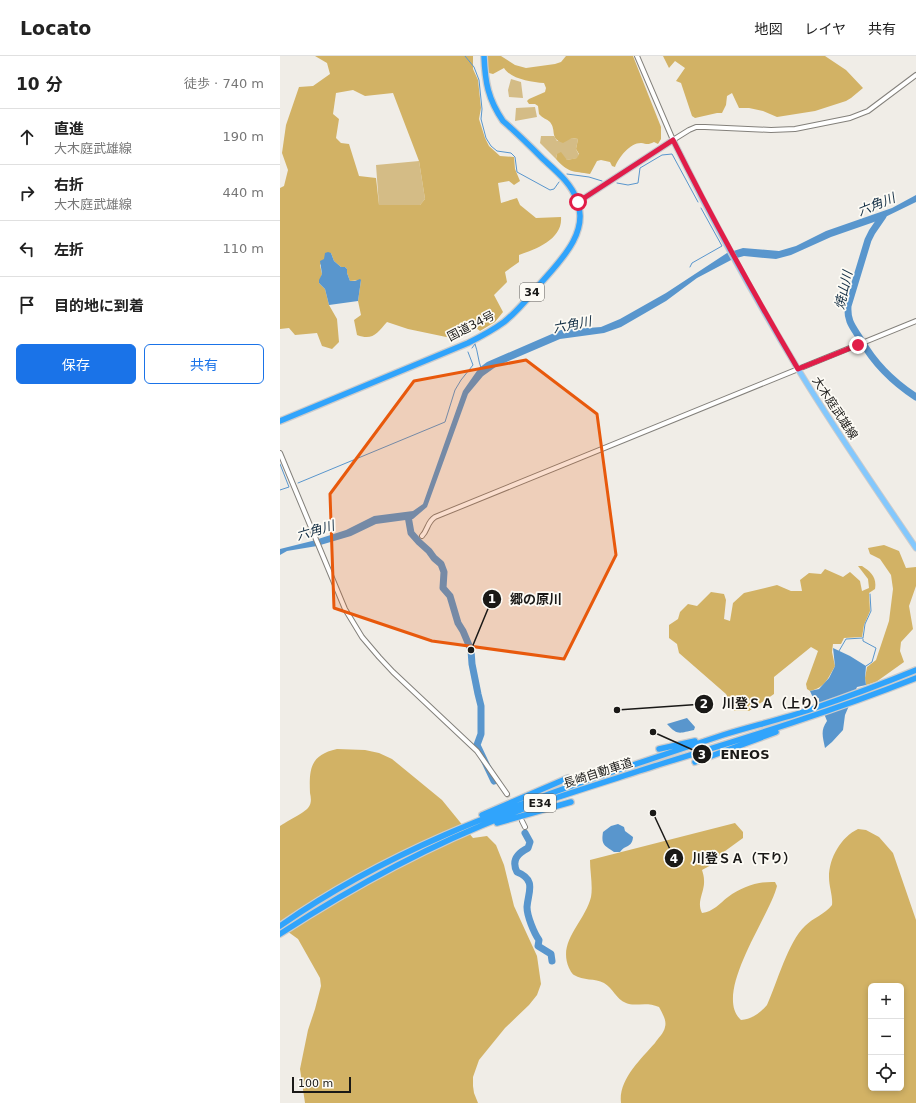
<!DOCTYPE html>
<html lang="ja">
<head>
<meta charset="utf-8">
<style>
	:root { --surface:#fff; --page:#f6f6f6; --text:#222; --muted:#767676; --line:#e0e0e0; --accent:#1a73e8 }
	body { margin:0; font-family:"DejaVu Sans","Noto Sans JP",sans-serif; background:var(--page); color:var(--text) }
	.controls { position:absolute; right:12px; bottom:12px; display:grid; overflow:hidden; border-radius:6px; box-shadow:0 2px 6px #0003 }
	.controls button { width:36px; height:36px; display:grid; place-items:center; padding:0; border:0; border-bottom:1px solid var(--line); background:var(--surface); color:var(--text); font:20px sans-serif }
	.scale { position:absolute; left:12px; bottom:10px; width:59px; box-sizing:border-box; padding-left:4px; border:2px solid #1a1917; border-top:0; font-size:11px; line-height:14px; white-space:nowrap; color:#1a1917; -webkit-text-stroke:3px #fdfbf5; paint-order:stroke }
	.stop { position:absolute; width:12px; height:12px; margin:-9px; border:3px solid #e11d48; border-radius:50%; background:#fff }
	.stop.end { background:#e11d48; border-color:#fff; box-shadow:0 1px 4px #0008 }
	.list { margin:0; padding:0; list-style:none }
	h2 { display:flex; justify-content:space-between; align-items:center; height:52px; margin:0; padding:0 16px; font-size:17px }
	h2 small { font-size:13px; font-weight:400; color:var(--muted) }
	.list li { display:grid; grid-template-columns:26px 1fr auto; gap:12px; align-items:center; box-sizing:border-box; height:56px; padding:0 16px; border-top:1px solid var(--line) }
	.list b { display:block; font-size:15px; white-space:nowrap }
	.list p { margin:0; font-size:13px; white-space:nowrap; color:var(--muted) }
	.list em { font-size:13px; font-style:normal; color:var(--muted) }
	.actions { display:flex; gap:8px; padding:12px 16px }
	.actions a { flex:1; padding:9px 0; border:1px solid var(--accent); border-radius:6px; text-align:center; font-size:14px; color:var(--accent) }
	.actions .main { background:var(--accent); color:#fff }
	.icon { flex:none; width:22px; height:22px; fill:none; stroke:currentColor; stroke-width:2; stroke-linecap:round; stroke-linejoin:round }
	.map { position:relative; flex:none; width:636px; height:1047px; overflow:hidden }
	header { display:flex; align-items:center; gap:24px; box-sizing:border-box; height:56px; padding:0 20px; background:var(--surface); border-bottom:1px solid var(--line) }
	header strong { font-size:19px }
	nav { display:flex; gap:22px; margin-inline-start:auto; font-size:14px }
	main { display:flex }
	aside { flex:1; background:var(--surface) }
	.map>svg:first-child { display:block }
</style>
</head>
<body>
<header>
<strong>Locato</strong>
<nav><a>地図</a><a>レイヤ</a><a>共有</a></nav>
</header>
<main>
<aside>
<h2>10 分<small>徒歩 · 740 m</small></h2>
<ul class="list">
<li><svg class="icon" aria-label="ahead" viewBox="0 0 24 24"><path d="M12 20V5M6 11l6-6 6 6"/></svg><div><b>直進</b><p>大木庭武雄線</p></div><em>190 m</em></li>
<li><svg class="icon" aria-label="right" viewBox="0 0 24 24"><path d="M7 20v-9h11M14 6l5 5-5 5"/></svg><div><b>右折</b><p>大木庭武雄線</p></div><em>440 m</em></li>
<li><svg class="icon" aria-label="left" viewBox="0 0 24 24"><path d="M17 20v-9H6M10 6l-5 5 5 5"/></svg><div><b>左折</b></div><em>110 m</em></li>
<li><svg class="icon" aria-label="arrive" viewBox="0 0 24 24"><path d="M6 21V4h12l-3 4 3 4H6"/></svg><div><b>目的地に到着</b></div></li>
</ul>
<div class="actions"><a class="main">保存</a><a>共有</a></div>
</aside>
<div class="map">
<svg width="636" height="1047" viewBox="0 0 636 1047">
	<rect width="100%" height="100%" fill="#f0ede7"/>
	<path fill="#d4bc86" d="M231 23 241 26 243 42 229 41 228 34Z
		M255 51 257 61 235 65 236 52Z
		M261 80H274L277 85 292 82 298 83 296 93 299 99 298 102 287 104 277 98 276 103 260 87Z
		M139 105 145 143 140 149 99 150 96 109Z"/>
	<path fill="#d2b265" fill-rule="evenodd" d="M35 0H193V13L198 24 201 52 199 63 205 82 209 90 220 100 234 101 235 113 240 125 234 129 229 125 218 127 221 147 237 142 240 149 256 162 281 161C283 183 257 193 239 199V206L225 216 227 226 214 239 223 256 215 266 200 275 195 271 171 282 128 273 107 266C97 277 93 285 77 279L74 264 81 259 78 245 81 224 70 225 67 217V213L65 211H61L54 205 51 197 40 209 42 218 39 227 45 233 49 249 57 263 59 286 52 293 42 290 37 277 15 279 9 272 0 273V132L4 130 8 114 2 97 6 69 19 31 33 30 50 18 47 7ZM73 34 85 40 113 37 139 105 145 143 140 149H99L96 122 79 120 69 88 61 87 56 82 59 63 53 58 56 37Z
		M208 0H221L235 9 246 12 275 8 281 6 286 0H353L381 71V83L378 88 374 86C368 89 367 88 361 87 350 87 339 101 335 111L332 110 330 106 321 104 317 105 310 118C293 115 288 117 276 103L277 98 281 96 287 104 297 102 299 98 296 93 298 83 292 82 283 87C269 82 277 75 270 66 267 63 262 62 259 58L258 50 255 48H249L247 45 249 43 265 36 266 32 264 27C251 26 231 23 224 12L213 18 209 17 208 14Z
		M383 0H545L566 14 583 32 571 42 566 45 535 55 497 61 483 55 469 52H459L452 37 447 40 446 49 442 57H437L415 62 412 60 401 27 396 25 405 12 395 5 389 12Z
		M604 489 619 495 626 512 636 511V530L629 550 633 573 621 586 620 595 624 606 596 626 586 629 585 622 587 611 596 604 609 565 613 533 611 519 600 503 590 498 588 492Z
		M578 510H582C591 516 597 521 595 533L589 537 590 555 584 569 582 581 564 582 561 588H553L552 596 555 610C548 622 545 632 530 635L527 633 526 628 538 595 531 591 494 621V638L469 655H454L446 638 399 597 397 588 389 582V569L398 563 400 556 408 548 417 550 431 536 444 538 446 544 444 563 450 565 453 547 464 537 497 529 511 535H522L520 524 529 517 541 518 545 513 563 521 570 516 580 525 582 535 589 532 588 523Z
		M57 693 85 694 99 697 112 703 162 744 193 782 207 780 216 789 224 809 234 850 257 900 261 928 257 939 249 949 225 972 199 1004 193 1021V1030L194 1037 198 1047H25L20 1013 28 974 35 953 41 930 40 922 18 883 0 870V770C6 766 25 756 28 752 32 747 31 742 30 737 29 713 30 699 57 693Z
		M455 767 463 776V782L441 798 433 808 422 814C423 817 424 821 424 824 425 836 416 845 422 857 433 856 440 847 448 841 462 831 478 825 495 826L497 830C490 860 432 938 461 964 472 963 480 957 487 949 497 927 508 886 525 870 533 862 545 858 552 849 553 840 549 831 549 821 549 802 561 781 578 773L586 774 599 781 613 797 636 864V1047H341C338 1024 361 1003 375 987 378 982 384 977 385 971 387 964 382 957 379 951 366 945 355 951 346 947 336 943 333 932 324 927 315 922 303 925 294 919 292 918 290 914 289 912 277 885 305 866 311 841 313 830 310 816 310 804ZM591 930H621V1032H591Z"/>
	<path fill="#5996cd" d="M636 139V146L597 165 551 181 511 199 496 203 464 200 453 203 417 222 386 245 341 271 324 277 280 283 217 310 203 320 188 338 147 451 133 463 96 468 71 480 37 490 7 495 0 499V493L32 485 66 474 94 460 133 455 143 448 183 335 199 312 207 306 281 274 321 271 340 263 386 237 447 197 463 192 499 195 516 190 546 175 612 152Z
		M48 196 51 197 54 205 61 211H65L67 213V217L70 225H75L80 223 81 224 78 245 49 249 45 233 39 227V224L42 218 40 205 44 203 45 197Z
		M553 592 570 600 586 610 585 622 586 629 577 631 565 659 563 674 552 686 545 692C543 681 540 675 547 665L539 645V642L534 644 530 635 539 633 549 622 555 610Z
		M407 662 415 671 414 674C399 677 398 680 387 668Z
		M338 768 344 771 345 775 353 781C352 792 346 788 340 796H334C324 789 321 789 323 776L331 770Z"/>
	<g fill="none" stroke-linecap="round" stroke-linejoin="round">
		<path stroke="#5996cd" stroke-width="1" d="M185 0 194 11 199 24 202 53 201 63 206 82 211 90 217 95 231 97 235 101 237 116 270 134 274 133 279 126
			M287 118 309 121 322 125
			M337 127 348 129 358 127 360 112 382 99 392 98 418 146
			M410 211 412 207 442 190 421 152
			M195 288C198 296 198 304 201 312
			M192 292 195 288
			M0 408 9 431 0 434
			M18 427 165 366 175 334 181 324 193 309 188 296
			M583 583V585L596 592 592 606 586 610
			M559 595 566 583 583 582 585 568 591 555 590 538"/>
		<path stroke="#5996cd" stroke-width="7" d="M603 160 592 176 588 184 568 250C567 266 573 271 581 284 594 307 613 326 636 341
			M128 460 131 477 139 486 149 495 154 502 161 508 164 516 163 532 170 540 178 567 183 575 191 594 192 608 198 638 201 650V678L197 689 214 725
			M245 777 250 786 248 792C238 797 231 804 237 816 257 824 248 836 247 851 247 860 254 877 259 884L258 890 271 898 272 905"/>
		<path stroke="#d0cdc8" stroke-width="4" stroke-dasharray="4 2" stroke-linecap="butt" d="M227 738 233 749"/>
		<g stroke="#83807b" stroke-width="6">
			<path id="minor" d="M357 0 393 84 409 74 416 71H425L491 74 515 73 570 62 588 55 636 19
				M0 397 65 553 82 581 99 601 113 616 197 695 227 738
				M142 480C148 474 147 466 155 461L636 265
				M242 765 245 771"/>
		</g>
		<g stroke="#cdcccc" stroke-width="7">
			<path id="major" d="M298 146 393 84C431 162 473 239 518 313 555 374 596 433 636 492"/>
		</g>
		<g stroke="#cdcccc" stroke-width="8">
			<path id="highway" d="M0 365 188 287C200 281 213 274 224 266 238 255 249 241 260 228 279 206 310 177 297 144 291 127 276 115 263 103 250 90 237 77 223 65 208 43 205 26 204 0
				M379 693 415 685
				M415 706 496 676
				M202 759 288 722
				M217 767 291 746
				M0 870C104 797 221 753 341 713 375 702 409 690 443 679 472 670 503 663 532 653 567 641 602 628 636 614
				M0 878C77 828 159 784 246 752 291 736 338 722 384 707 469 681 553 655 636 622"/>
		</g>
		<use href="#minor" stroke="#fff" stroke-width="4"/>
		<use href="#major" stroke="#83c8fd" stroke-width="5"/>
		<use href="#highway" stroke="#30a4fc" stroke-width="5.5"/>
	</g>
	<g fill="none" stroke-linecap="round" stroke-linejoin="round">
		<path stroke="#e11d48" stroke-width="5" d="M298 146 393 84C432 162 474 238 518 313L578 289"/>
	</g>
	<path fill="#e8590c" fill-opacity="0.2" stroke="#e8590c" stroke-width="3" stroke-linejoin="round" d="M246 304 317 358 336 499 284 603 152 585 54 552 50 438 134 325Z"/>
	<g text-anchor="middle" stroke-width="3.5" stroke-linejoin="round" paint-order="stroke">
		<g fill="#fdfbf5" stroke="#5e5d5a" stroke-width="1">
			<rect x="240" y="227" width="24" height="18" rx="3"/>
			<rect x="244" y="738" width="32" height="18" rx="3"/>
		</g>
		<g font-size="11" font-weight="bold" fill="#1a1917">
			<text x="252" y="240">34</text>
			<text x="260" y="751">E34</text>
		</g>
		<g font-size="12" fill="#1a1917" stroke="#fdfbf5">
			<text transform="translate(191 270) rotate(-27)" y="4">国道34号</text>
			<text transform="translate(555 352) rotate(57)" y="4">大木庭武雄線</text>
			<text transform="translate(318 717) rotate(-18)" y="4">長崎自動車道</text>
		</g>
		<g font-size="13" font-style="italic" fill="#132e44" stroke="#fdfbf5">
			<text transform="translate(596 148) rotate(-22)" y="5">六角川</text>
			<text transform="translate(563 234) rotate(-77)" y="5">焼山川</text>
			<text transform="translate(292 268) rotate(-11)" y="5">六角川</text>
			<text transform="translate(35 474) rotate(-16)" y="5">六角川</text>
		</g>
	</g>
	<path fill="none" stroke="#1a1917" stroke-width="1.5" d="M191 594L212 543M337 654L424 648M373 676L422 698M373 757L394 802"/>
	<g fill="#1a1917" stroke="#fdfbf5" stroke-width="1.5">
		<circle cx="191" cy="594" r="4"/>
		<circle cx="337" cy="654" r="4"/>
		<circle cx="373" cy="676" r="4"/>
		<circle cx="373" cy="757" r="4"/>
		<circle cx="212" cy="543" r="10"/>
		<circle cx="424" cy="648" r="10"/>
		<circle cx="422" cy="698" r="10"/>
		<circle cx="394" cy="802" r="10"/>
	</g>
	<g font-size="12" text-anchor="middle" font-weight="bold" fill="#fff">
		<text x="212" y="547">1</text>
		<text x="424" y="652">2</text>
		<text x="422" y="703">3</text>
		<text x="394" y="807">4</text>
	</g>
	<g font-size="13" text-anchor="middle" font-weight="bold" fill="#1a1917" stroke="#fdfbf5" stroke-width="3.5" stroke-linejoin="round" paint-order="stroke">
		<text x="256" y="548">郷の原川</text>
		<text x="494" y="652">川登ＳＡ（上り）</text>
		<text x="465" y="703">ENEOS</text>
		<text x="464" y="807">川登ＳＡ（下り）</text>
	</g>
</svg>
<div class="controls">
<button>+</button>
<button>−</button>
<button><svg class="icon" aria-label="locate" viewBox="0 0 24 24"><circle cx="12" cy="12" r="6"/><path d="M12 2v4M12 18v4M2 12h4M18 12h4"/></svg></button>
</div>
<div class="scale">100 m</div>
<div class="stop" style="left:298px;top:146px"></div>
<div class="stop end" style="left:578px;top:289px"></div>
</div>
</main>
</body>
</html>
